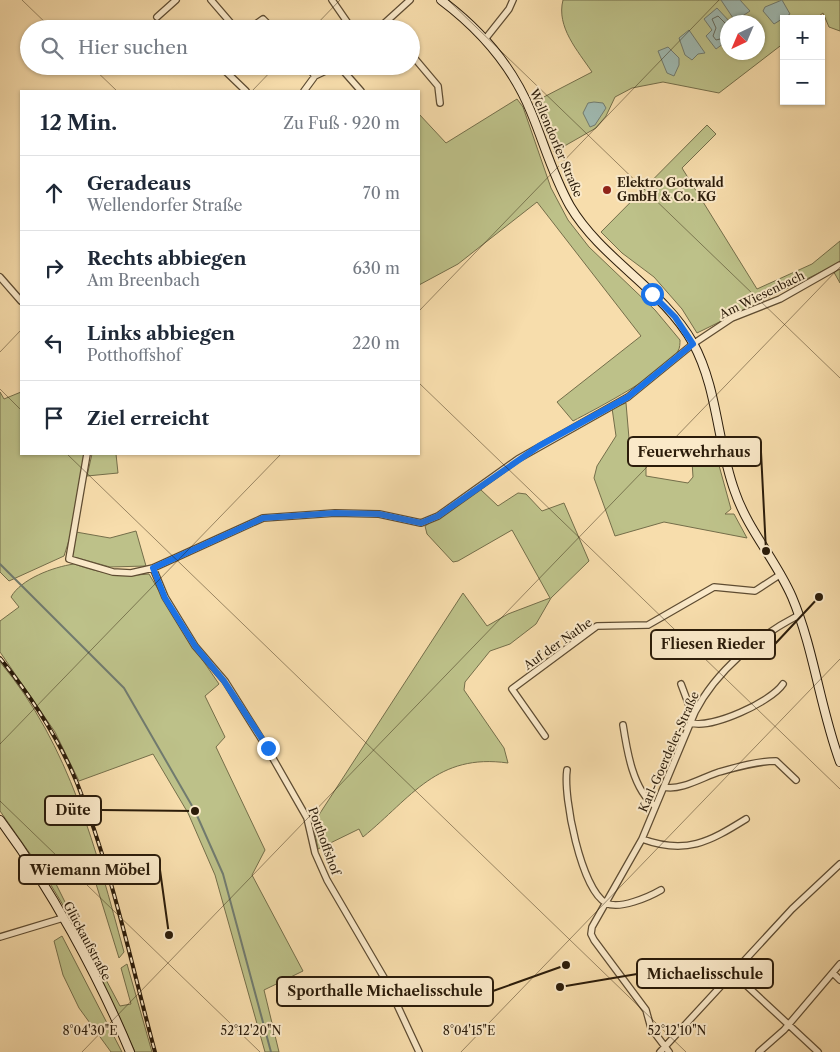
<!DOCTYPE html>
<html lang="de">
<head>
<meta charset="utf-8">
<style>
	:root { --surface:#fff; --page:#f2f2f3; --text:#1f2937; --muted:#747a83; --line:#e0e1e3 }
	body { margin:0; font-family:"Libre Caslon Text",serif; background:var(--page); color:var(--text) }
	.controls { position:absolute; right:15px; top:15px; display:grid; overflow:hidden; border-radius:0px; box-shadow:0 1px 4px #0004 }
	.controls button { width:45px; height:45px; display:grid; place-items:center; padding:0; border:0; border-bottom:1px solid var(--line); background:var(--surface); color:var(--text); font:25px sans-serif }
	.compass { position:absolute; left:720px; top:15px; width:45px; height:45px; border-radius:50%; background:var(--surface); box-shadow:0 1px 4px #0004; rotate:224deg }
	.stop { position:absolute; width:15px; height:15px; margin:-11px; border:4px solid #1a73e8; border-radius:50%; background:#fff }
	.stop.end { background:#1a73e8; border-color:#fff; box-shadow:0 1px 5px #0008 }
	.list { margin:0; padding:0; list-style:none }
	h2 { display:flex; justify-content:space-between; align-items:center; height:65px; margin:0; padding:0 20px; font-size:21px }
	h2 small { font-size:16px; font-weight:400; color:var(--muted) }
	.list li { display:grid; grid-template-columns:32px 1fr auto; gap:15px; align-items:center; box-sizing:border-box; height:75px; padding:0 20px; border-top:1px solid var(--line) }
	.list b { display:block; font-size:19px; white-space:nowrap }
	.list p { margin:0; font-size:16px; white-space:nowrap; color:var(--muted) }
	.list em { font-size:16px; font-style:normal; color:var(--muted) }
	.icon { flex:none; width:28px; height:28px; fill:none; stroke:currentColor; stroke-width:2; stroke-linecap:round; stroke-linejoin:round }
	.map { position:relative; flex:none; width:840px; height:1052px; overflow:hidden }
	.search { position:absolute; background:var(--surface); box-shadow:0 1px 4px #0004; left:20px; top:20px; width:400px; height:55px; display:flex; align-items:center; gap:12px; box-sizing:border-box; padding:0 18px; border-radius:28px; color:var(--muted); font-size:19px }
	.panel { position:absolute; background:var(--surface); box-shadow:0 1px 4px #0004; left:20px; top:90px; width:400px; height:365px; border-radius:0px }
	.map>svg:first-child { display:block }
</style>
</head>
<body>
<div class="map">
<svg width="840" height="1052" viewBox="0 0 840 1052">
	<rect width="100%" height="100%" fill="#f7ddac"/>
	<filter id="stains"><feTurbulence type="fractalNoise" baseFrequency=".004" numOctaves="4"/><feColorMatrix values="0 0 0 0 .2 0 0 0 0 .09 0 0 0 0 .02 0 0 0 .5 -.17"/></filter>
	<radialGradient id="worn" r=".72"><stop offset=".6" stop-color="#630" stop-opacity="0"/><stop offset="1" stop-color="#630" stop-opacity=".3"/></radialGradient>
	<path fill="#bdc189" stroke="#746e4a" fill-rule="evenodd" d="M563 0H840V31L829 27 823 13 815 19H784V43L719 93 663 82 632 88 615 97 606 116 596 128 554 152 538 100 592 72C578 51 556 27 563 0ZM728 22H758V52H728Z
		M517 99 523 107 551 188 568 220 589 247 655 310 680 340C680 343 680 348 678 351 669 371 594 410 573 421L557 402 641 336 537 202 458 264 419 285V114L446 143Z
		M707 125 716 134 682 168 757 289 812 264 840 241V283L831 267 697 333 682 309 654 277 622 253 601 232Z
		M0 392 4 399 21 392V454H84L72 531 64 556 9 581 0 572Z
		M626 403 631 462 646 464V476L688 483 693 477 691 446 712 440 731 509 725 514H734L747 538 664 522 615 536 594 478 597 466 616 436 612 408Z
		M92 454H116L118 473 87 476Z
		M480 489 498 506 518 493 526 494 542 511 564 503 589 561 551 598 536 624 510 644 490 651 465 682 464 690 504 748 508 763C437 753 412 797 363 837L359 829 318 849 313 824 463 593 487 626 508 614 550 598 512 530 458 561 453 562 427 534 425 526Z
		M136 531 146 566 110 567 71 556 76 532 110 538Z
		M74 564C99 573 122 577 149 574L184 633 219 684 205 696 225 737 216 747 265 850 252 875 303 971 264 990 279 1052H265L215 875 188 813 153 754 79 781 55 732 0 652V621L19 607 11 597C21 579 53 567 74 564Z
		M0 662C70 745 96 850 124 952L119 958 88 858 51 874 69 910H66L43 872 0 811Z
		M73 918 120 1006 131 1004 121 968 127 964 152 1052H135L118 1014 71 920Z
		M62 936 122 1052H111L79 1008 63 975 54 941Z"/>
	<path fill="#9fbab2" stroke="#717b6f" d="M721 0H740L750 11 735 21Z
		M782 0 790 14 774 24 763 11 765 7Z
		M717 8 730 22H728L727 41 716 49 706 36 712 30 704 19Z
		M689 30 705 53 698 54 692 60 685 55 679 38Z
		M668 47 679 58V65L674 76 667 73 658 51Z
		M594 102 603 103 606 108 595 125 590 127 583 113 588 103Z"/>
	<g fill="none" stroke-linecap="round" stroke-linejoin="round">
		<path stroke="#656b5e" stroke-width="1" d="M728 26 718 16 712 19 716 28 713 36 716 40 728 37"/>
		<path stroke="#717b6f" stroke-width="2" d="M0 564 124 688 195 811 223 874 271 1052"/>
		<g stroke="#5e4c32" stroke-width="8">
			<path id="street" d="M211 0 236 29
				M332 0 352 29
				M157 17 176 0
				M249 29 263 19 273 29
				M378 29 410 0
				M486 38 509 9 513 0
				M411 54 438 86 440 103
				M220 66 246 91
				M307 66 315 76 336 66
				M339 66 361 91
				M304 91 315 76
				M0 277 21 301
				M87 454 69 559 113 572 131 573 153 568 263 518 335 513 379 514 421 523 438 516 518 459 628 397 693 344 732 318 780 299 840 265
				M153 568 165 597 195 646 225 681 267 748 307 818 315 853 327 880 386 981 419 1052
				M681 684 690 708 695 712
				M691 723C712 729 771 702 783 684
				M623 725C627 751 633 790 655 806
				M545 736 512 689 597 626 648 625 714 587 755 591 781 574
				M567 770C563 797 581 889 606 903 619 910 649 897 661 890
				M664 787C681 791 703 777 719 772 737 767 758 761 776 761L796 780
				M642 839C686 855 709 842 746 819
				M0 937 63 918
				M733 973 818 1052
				M833 973 840 980
				M660 1052 792 909 840 864
				M669 1052 651 1028 646 1010 594 940 591 934 592 927 642 839 695 712C716 671 758 636 799 615
				M759 1052 784 1030 840 964"/>
		</g>
		<g stroke="#2b1c0a" stroke-width="10">
			<path id="secondary" d="M441 0C481 30 512 65 531 112 544 143 553 176 570 206 602 260 663 289 693 343 718 389 717 444 735 492 748 530 776 560 792 597 814 649 820 708 840 762
				M0 820C50 887 98 975 130 1052"/>
		</g>
		<use href="#street" stroke="#fae9c9" stroke-width="5.5"/>
		<use href="#secondary" stroke="#fae9c9" stroke-width="8"/>
		<g stroke="#2b1c0a" stroke-width="4">
			<path id="rail" d="M0 658C30 695 59 739 77 783 112 870 131 963 155 1052"/>
		</g>
		<use href="#rail" stroke="#fae9c9" stroke-width="2" stroke-dasharray="5.5" stroke-linecap="butt"/>
	</g>
	<g fill="none" stroke-linecap="round" stroke-linejoin="round">
		<path stroke="#1a73e8" stroke-width="6" d="M268 748 224 681 195 646 165 598 153 568 263 518 335 513 379 514 421 523 438 516 539 446 628 397 693 344 675 317 652 294"/>
	</g>
	<path fill="none" stroke="#2b1c0a" stroke-width="1" stroke-opacity="0.45" d="M22 0 52 29M448 0 840 378M312 29 340 0M91 66 117 91M252 91 276 66M419 311 719 0M0 352 21 330M419 383 840 789M0 389 21 410M67 454 686 1052M0 744 281 454M0 801 260 1052M82 1052 840 267M461 1052 840 659"/>
	<circle fill="#8f2418" stroke="#fae9c9" stroke-width="2" cx="607" cy="190" r="5"/>
	<g text-anchor="middle" stroke-width="4" stroke-linejoin="round" paint-order="stroke">
		<g font-size="12" fill="#2b1c0a" stroke="#fae9c9">
			<text transform="translate(556 143) rotate(67)" y="4">Wellendorfer Straße</text>
			<text transform="translate(762 295) rotate(-26)" y="4">Am Wiesenbach</text>
			<text transform="translate(558 644) rotate(-35)" y="4">Auf der Nathe</text>
			<text transform="translate(669 752) rotate(-66)" y="4">Karl-Goerdeler-Straße</text>
			<text transform="translate(324 841) rotate(70)" y="4">Potthoffshof</text>
			<text transform="translate(87 941) rotate(62)" y="4">Glückaufstraße</text>
		</g>
		<g font-size="12" font-weight="bold" fill="#2b1c0a" stroke="#fae9c9" text-anchor="start">
			<text x="617" y="187">Elektro Gottwald<tspan x="617" dy="14">GmbH &amp; Co. KG</tspan></text>
		</g>
	</g>
	<g font-size="12" text-anchor="middle" fill="#2b1c0a" stroke="#fae9c9" stroke-width="4" stroke-linejoin="round" paint-order="stroke">
		<text x="90" y="1035">8°04'30"E</text>
		<text x="469" y="1035">8°04'15"E</text>
		<text x="251" y="1035">52°12'20"N</text>
		<text x="677" y="1035">52°12'10"N</text>
	</g>
	<path fill="none" stroke="#2b1c0a" stroke-width="2" d="M766 551L761 452M819 597L775 644M195 811L101 810M169 935L160 870M560 987L637 974M566 965L493 991"/>
	<g fill="#2b1c0a" stroke="#fae9c9" stroke-width="2">
		<circle cx="766" cy="551" r="5"/>
		<circle cx="819" cy="597" r="5"/>
		<circle cx="195" cy="811" r="5"/>
		<circle cx="169" cy="935" r="5"/>
		<circle cx="560" cy="987" r="5"/>
		<circle cx="566" cy="965" r="5"/>
	</g>
	<g fill="#fae9c9" stroke="#2b1c0a" stroke-width="2">
		<rect x="628" y="437" width="133" height="29" rx="5"/>
		<rect x="651" y="630" width="124" height="29" rx="5"/>
		<rect x="45" y="796" width="56" height="29" rx="5"/>
		<rect x="19" y="855" width="141" height="29" rx="5"/>
		<rect x="637" y="959" width="136" height="29" rx="5"/>
		<rect x="277" y="977" width="216" height="29" rx="5"/>
	</g>
	<g font-size="14" text-anchor="middle" font-weight="bold" fill="#2b1c0a">
		<text x="694" y="457">Feuerwehrhaus</text>
		<text x="713" y="649">Fliesen Rieder</text>
		<text x="73" y="815">Düte</text>
		<text x="90" y="875">Wiemann Möbel</text>
		<text x="705" y="979">Michaelisschule</text>
		<text x="385" y="996">Sporthalle Michaelisschule</text>
	</g>
	<rect width="100%" height="100%" filter="url(#stains)"/>
	<rect width="100%" height="100%" fill="url(#worn)"/>
</svg>
<div class="controls">
<button>+</button>
<button>−</button>
</div>
<svg class="compass" viewBox="-18 -18 36 36"><path d="M0-13l5 13h-10z" fill="#e53935"/><path d="M0 13l5-13h-10z" fill="#747a83"/></svg>
<div class="stop" style="left:652px;top:294px"></div>
<div class="stop end" style="left:268px;top:748px"></div>
<div class="search"><svg class="icon" aria-label="search" viewBox="0 0 24 24"><circle cx="10" cy="10" r="6"/><path d="M15 15l6 6"/></svg>Hier suchen</div>
<section class="panel">
<h2>12 Min.<small>Zu Fuß · 920 m</small></h2>
<ul class="list">
<li><svg class="icon" aria-label="ahead" viewBox="0 0 24 24"><path d="M12 20V5M6 11l6-6 6 6"/></svg><div><b>Geradeaus</b><p>Wellendorfer Straße</p></div><em>70 m</em></li>
<li><svg class="icon" aria-label="right" viewBox="0 0 24 24"><path d="M7 20v-9h11M14 6l5 5-5 5"/></svg><div><b>Rechts abbiegen</b><p>Am Breenbach</p></div><em>630 m</em></li>
<li><svg class="icon" aria-label="left" viewBox="0 0 24 24"><path d="M17 20v-9H6M10 6l-5 5 5 5"/></svg><div><b>Links abbiegen</b><p>Potthoffshof</p></div><em>220 m</em></li>
<li><svg class="icon" aria-label="arrive" viewBox="0 0 24 24"><path d="M6 21V4h12l-3 4 3 4H6"/></svg><div><b>Ziel erreicht</b></div></li>
</ul>
</section>
</div>
</body>
</html>
